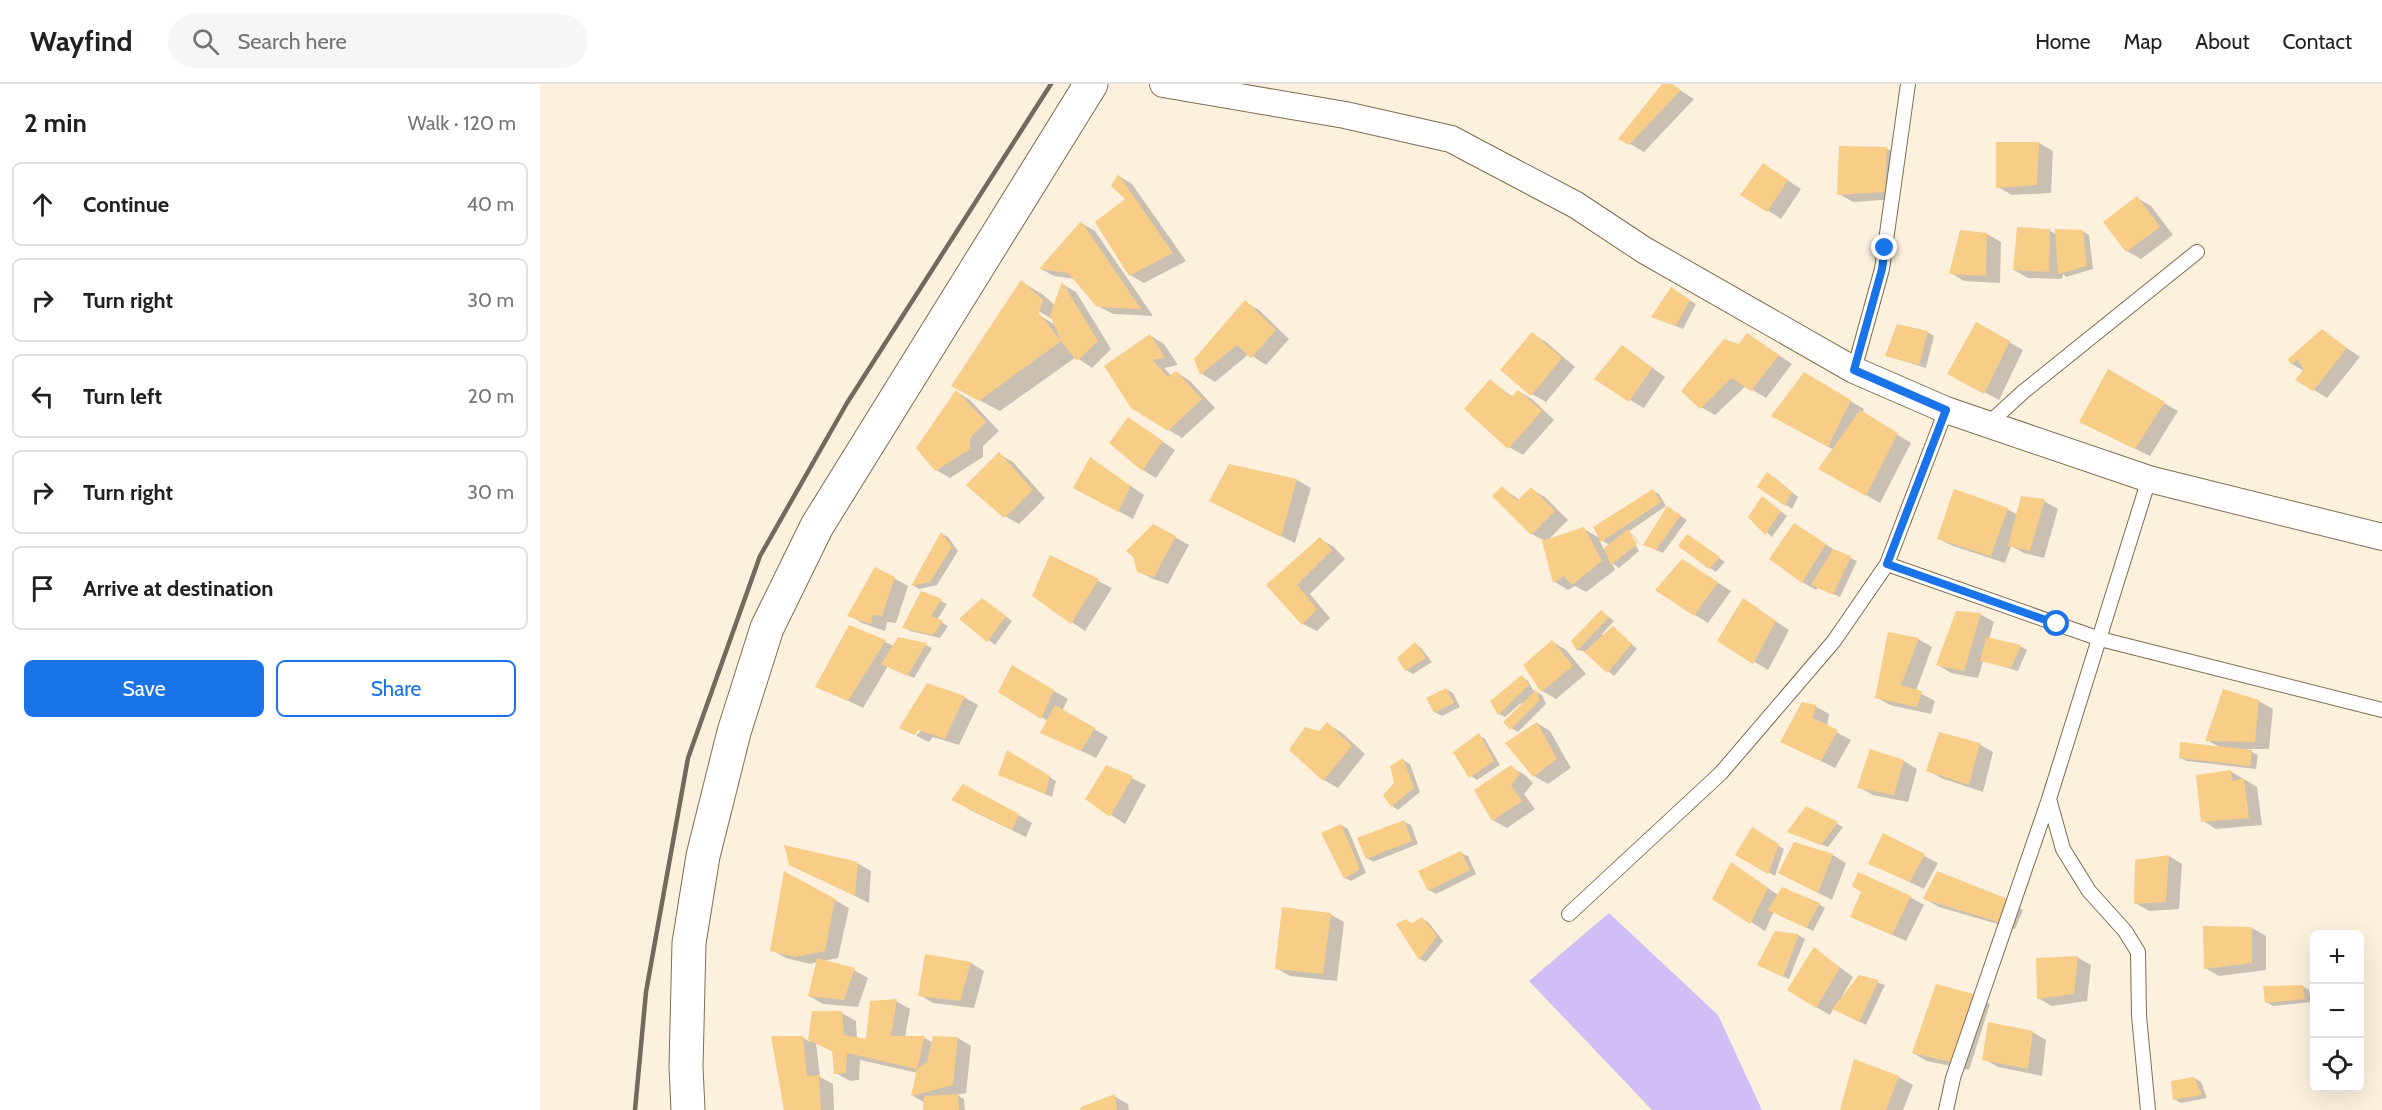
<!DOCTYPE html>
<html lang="en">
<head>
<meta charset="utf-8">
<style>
	:root { --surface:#fff; --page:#f6f6f6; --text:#202124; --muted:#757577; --line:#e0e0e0; --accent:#1a73e8 }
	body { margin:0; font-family:Cabin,sans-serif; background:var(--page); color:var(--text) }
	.controls { position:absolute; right:18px; bottom:18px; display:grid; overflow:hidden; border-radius:9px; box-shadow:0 6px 24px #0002 }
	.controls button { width:54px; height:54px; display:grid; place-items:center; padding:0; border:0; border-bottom:2px solid var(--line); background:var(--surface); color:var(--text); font:30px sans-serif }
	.stop { position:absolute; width:18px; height:18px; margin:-14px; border:4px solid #1a73e8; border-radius:50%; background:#fff }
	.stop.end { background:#1a73e8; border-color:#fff; box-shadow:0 2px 6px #0008 }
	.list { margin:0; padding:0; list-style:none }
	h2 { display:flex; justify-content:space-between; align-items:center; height:78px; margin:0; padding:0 24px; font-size:26px }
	h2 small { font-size:20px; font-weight:400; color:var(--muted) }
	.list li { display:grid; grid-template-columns:39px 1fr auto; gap:18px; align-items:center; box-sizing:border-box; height:84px; margin:0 12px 12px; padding:0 12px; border:2px solid var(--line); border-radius:9px }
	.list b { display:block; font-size:22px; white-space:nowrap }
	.list em { font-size:20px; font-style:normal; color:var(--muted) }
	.actions { display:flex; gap:12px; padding:18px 24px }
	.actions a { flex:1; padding:14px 0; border:2px solid var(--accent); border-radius:9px; text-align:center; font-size:21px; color:var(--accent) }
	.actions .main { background:var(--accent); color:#fff }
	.icon { flex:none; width:33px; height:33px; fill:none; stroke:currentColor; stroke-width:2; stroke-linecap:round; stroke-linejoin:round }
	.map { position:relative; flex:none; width:1842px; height:1026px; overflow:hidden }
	header { display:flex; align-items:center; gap:36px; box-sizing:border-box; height:84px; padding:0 30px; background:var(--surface); border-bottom:2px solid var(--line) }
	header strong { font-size:28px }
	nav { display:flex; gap:33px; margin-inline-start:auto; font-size:21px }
	.search { width:420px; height:54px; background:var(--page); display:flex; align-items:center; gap:15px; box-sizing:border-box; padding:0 21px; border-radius:33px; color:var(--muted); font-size:22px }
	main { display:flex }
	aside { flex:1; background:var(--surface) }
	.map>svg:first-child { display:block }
</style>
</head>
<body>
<header>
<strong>Wayfind</strong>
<div class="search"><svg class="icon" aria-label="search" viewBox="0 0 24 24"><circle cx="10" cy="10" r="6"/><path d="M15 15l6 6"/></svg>Search here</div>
<nav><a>Home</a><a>Map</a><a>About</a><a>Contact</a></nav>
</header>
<main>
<aside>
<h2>2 min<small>Walk · 120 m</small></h2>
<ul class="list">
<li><svg class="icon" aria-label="ahead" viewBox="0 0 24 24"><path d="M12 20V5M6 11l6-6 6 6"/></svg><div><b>Continue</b></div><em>40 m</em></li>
<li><svg class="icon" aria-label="right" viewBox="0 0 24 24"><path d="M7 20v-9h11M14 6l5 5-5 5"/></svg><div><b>Turn right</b></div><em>30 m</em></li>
<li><svg class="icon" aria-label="left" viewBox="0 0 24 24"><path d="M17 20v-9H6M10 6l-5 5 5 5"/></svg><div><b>Turn left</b></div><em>20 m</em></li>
<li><svg class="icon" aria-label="right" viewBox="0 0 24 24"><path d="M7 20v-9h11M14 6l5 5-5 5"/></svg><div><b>Turn right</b></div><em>30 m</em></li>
<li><svg class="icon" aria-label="arrive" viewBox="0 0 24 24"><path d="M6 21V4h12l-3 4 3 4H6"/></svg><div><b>Arrive at destination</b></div></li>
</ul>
<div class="actions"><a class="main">Save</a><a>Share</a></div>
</aside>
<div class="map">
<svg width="1842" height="1026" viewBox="0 0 1842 1026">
	<rect width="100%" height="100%" fill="#fdf1de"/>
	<path fill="#d0bff6" d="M1069 829 1178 931 1222 1026H1112L989 897Z"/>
	<path fill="#0003" fill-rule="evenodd" d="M1123 0H1130L1154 15 1104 68 1080 54Z
		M1499 59 1513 67 1511 109 1472 111 1458 103V60Z
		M1346 64 1360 72 1358 115 1313 118 1299 110Z
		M1237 89 1261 105 1241 135 1202 110Z
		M579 92 592 100 646 177 604 199 590 191 588 115Z
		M1597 114 1611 122 1633 151 1601 175 1587 167Z
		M541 139 555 147 613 232 573 230 558 222 536 195 514 192 501 185Z
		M1510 147 1517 151 1542 147 1549 151 1553 185 1526 193 1523 190 1522 195 1488 194 1474 186Z
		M1447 150 1461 158 1460 199 1424 197 1411 189Z
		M482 198 502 210 515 221 522 200 536 208 571 265 552 284 536 273 460 327 433 313ZM493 224 514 236V240L492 227Z
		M1138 209 1156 220 1143 245 1120 236Z
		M705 218 719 226 749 255 726 281 709 270 675 298 662 290 656 276Z
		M1437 240 1483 266 1459 316 1409 289Z
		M1782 247 1820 273 1787 314 1774 306 1764 287 1752 280Z
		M1387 248 1394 252 1386 284 1347 272Z
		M992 250 1006 258 1035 283 1006 318 992 310Z
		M611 252 624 260 638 281 624 284 632 292 636 288 650 297 675 324 642 354 592 323Z
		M1221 259 1252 280 1226 314 1206 302 1175 331 1161 323 1199 261Z
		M1083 262 1125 293 1104 324 1090 316Z
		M1568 287 1638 327 1610 372 1555 345Z
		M1264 290 1324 325 1322 329 1371 359 1340 419 1281 385 1294 366 1233 332Z
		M951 297 973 313 978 307 992 315 1014 336 983 371 969 363Z
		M417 308 430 316 459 347 443 362V373L410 394 396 386Z
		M589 335 635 366 616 394 603 386Z
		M459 370 473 378 505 414 479 440 465 432Z
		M551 375 604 411 593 435 549 411Z
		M690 382 757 396 771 404 755 459 671 417Z
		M1234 393 1258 413 1252 425 1219 402Z
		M962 404 980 416 991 405 1005 413 1028 436 1007 457 1044 445 1061 455 1113 407 1119 410 1126 422 1088 448 1094 451 1102 464 1093 451H1089L1099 467 1079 484 1072 479 1075 486 1046 508 1035 502 1028 506 1015 498 1003 456 992 450ZM1059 455 1070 461 1064 466Z
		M1504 417 1518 425 1504 474 1484 469 1471 462 1465 479 1413 462 1399 455 1467 425 1478 431Z
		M1229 418 1247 432 1232 453 1210 432Z
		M1128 424 1147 436 1123 469 1105 461Z
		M1269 449 1299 469 1317 477 1300 513 1278 503 1276 506 1262 498Z
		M402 450 408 453 418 467 397 501 379 505 373 501Z
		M635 453 649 461 628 500 613 495 598 487Z
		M780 455 794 463 805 475 770 510 790 534 777 547 763 540 729 501Z
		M1153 456 1185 478 1176 488 1170 484Z
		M1156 485 1191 507 1168 539 1155 531Z
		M354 494 368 502 356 539 347 538 345 547 322 539 309 531Z
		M558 497 572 504 545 547 494 512Z
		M1203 516 1249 546 1228 586 1179 556Z
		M401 517 407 520 397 536 408 542 400 554 370 547 364 543Z
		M449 520 472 537 455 561 422 535Z
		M1062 528 1074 537 1062 550 1064 552 1073 543 1097 565 1074 592 1046 568 1038 566 1033 557Z
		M1440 530 1454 538 1449 555 1480 562 1487 566 1478 587 1443 577 1438 594 1411 589 1398 581Z
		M310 542 354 562 359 554 386 561 392 564 374 594 348 582 323 624 277 602Z
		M1378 555 1392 563 1376 607 1395 617 1391 630 1350 621 1336 613Z
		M1013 558 1026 566 1046 590 1016 615 1002 607 985 581Z
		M875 560 881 564 892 578 873 590 866 586Z
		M473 583 528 615 522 627 568 653 556 674 502 648 508 637 460 608Z
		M982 593 988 597 993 606 1002 611 1006 620 978 648 971 644 983 621 981 619 965 633 959 630Z
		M906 605 913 609 920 623 902 632 895 628Z
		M424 613 438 621 419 661 393 653 389 658 376 652 385 642 377 646 374 651 362 644Z
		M1719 617 1733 625 1729 665H1706L1718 671 1716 685 1647 677 1640 674 1681 664 1667 656Z
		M1275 622 1289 630 1287 643 1311 656 1295 684 1242 658Z
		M997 639 1010 647 1031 684 1008 700 994 692Z
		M787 640 801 648 825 670 798 704 784 696 751 666 780 649Z
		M939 651 945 655 960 681 937 696 931 692Z
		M1439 660 1453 668 1443 708 1401 694 1388 686Z
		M468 668 516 697 512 713 467 694Z
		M863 676 870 680 880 708 858 726 852 722Z
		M1364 677 1377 685 1368 718 1333 711 1319 703Z
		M567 682 606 701 585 740 547 715Z
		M971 683 985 691 993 699 984 710 995 725 967 744 953 736 936 707Z
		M1690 687 1717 703 1722 741 1676 745 1663 737Z
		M426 724 479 731 492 739 486 753Z
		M1267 724 1303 743 1288 763 1249 748Z
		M864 738 871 741 878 760 833 778 827 774Z
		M801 741 808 745 826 789 811 797 805 794Z
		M1212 745 1244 765 1235 792 1197 771Z
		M921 769 928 772 936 790 896 810 889 806Z
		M1293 771 1306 779 1292 816 1240 789Z
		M1384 772 1398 779 1384 805 1330 779Z
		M1629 772 1642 780 1639 825 1609 827 1595 819Z
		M317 779 331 787 329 819 250 780Z
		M1205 788 1238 811 1279 820 1285 824 1273 847 1234 827 1225 847 1174 814Z
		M1370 813 1384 821 1366 857 1312 833Z
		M1385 815 1469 818 1483 826 1475 845 1399 823Z
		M295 816 309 824 298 874 283 877 314 886 328 894 318 923 283 920 269 912 277 878 270 880 246 874 232 866Z
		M790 830 804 838 797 897 750 892 736 884Z
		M883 835 889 839 903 857 886 878 880 875 858 841 866 836 874 841Z
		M1712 844 1726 852V886L1679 892 1665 884Z
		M1258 851 1265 855 1249 895 1226 885Z
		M1275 865 1313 893 1302 912 1304 913 1319 892 1345 901 1326 941 1294 924 1290 931 1276 923Z
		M386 872 431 879 444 887 434 924 393 919 380 911Z
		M1537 873 1551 881 1547 917 1512 922 1498 914Z
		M1762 902 1769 906 1771 918 1733 922 1726 918Z
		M1437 912 1450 920 1429 986 1387 977 1373 969Z
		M356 917 370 925 365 953 385 954 393 959 418 954 431 962 426 1009 417 1011 424 1015 425 1026H384L385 1019 373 1012 378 989 320 976 319 996 310 997 296 989 294 968 276 959 280 993 293 1000 294 1026H245L262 953 270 958 273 928 302 929 316 937 317 955 328 957Z
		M1492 948 1506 956 1502 992 1458 983 1444 975Z
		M1315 977 1359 993 1373 1001 1363 1026H1301Z
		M1654 994 1661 998 1667 1014 1641 1019 1634 1015Z
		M574 1012 588 1020 589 1026H542Z"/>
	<path fill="#f7cd87" d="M1122 0H1132L1141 6 1089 61 1078 55Z
		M1456 58H1499L1497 101 1456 104Z
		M1299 62 1347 63 1345 108 1297 111Z
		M1223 79 1248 96 1227 128 1200 111Z
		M578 90 633 169 589 192 555 138 585 115 571 102Z
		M1597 112 1620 143 1586 168 1563 138Z
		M541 137 601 225 557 223 528 189 499 185Z
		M1477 143 1510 145 1509 188 1473 186Z
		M1515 145 1543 146 1547 182 1518 190Z
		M1420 146 1447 149 1446 192 1409 190Z
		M481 196 503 216 499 229 521 257 510 231 522 198 558 257 537 277 521 257 439 317 411 302Z
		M1131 203 1150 216 1136 242 1111 233Z
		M705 216 736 246 711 274 697 261 660 291 654 275Z
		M1436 238 1470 257 1444 310 1407 290Z
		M1357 240 1388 247 1379 281 1345 272Z
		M1782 245 1807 264 1773 307 1755 296 1764 285 1757 275 1751 281 1748 275Z
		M992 248 1022 274 991 312 960 286Z
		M1207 249 1239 271 1211 307 1192 294 1160 325 1141 307 1184 255 1199 260Z
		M610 250 625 274 612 276 628 293 636 287 662 315 628 347 591 324 564 282Z
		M1082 261 1112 284 1089 318 1054 295Z
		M1568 285 1625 318 1595 365 1539 338Z
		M1264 288 1311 316 1288 363 1231 332Z
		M950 295 971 313 978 306 1002 327 968 365 924 325Z
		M416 306 446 338 430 354V365L395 387 376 364Z
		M1320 326 1358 349 1326 412 1278 385Z
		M588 333 623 357 602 387 569 359Z
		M459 368 493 406 464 434 426 401Z
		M550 373 591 402 578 428 533 404Z
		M689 380 757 395 741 453 669 417Z
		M1227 388 1252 408 1245 422 1217 403Z
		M962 402 977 417 991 403 1015 427 991 451 952 412Z
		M1113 405 1121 418 1061 458 1053 443Z
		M1414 405 1468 424 1451 472 1397 455Z
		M1222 412 1241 427 1225 451 1208 433Z
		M1481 412 1505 415 1490 467 1468 462Z
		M1127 422 1141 431 1116 466 1103 461Z
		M1254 439 1286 460 1262 499 1229 475Z
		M613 440 636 452 614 493 597 488 593 473 586 467Z
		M1044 443 1062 477 1032 501 1024 492 1013 499 1002 457Z
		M1088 445 1097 460 1071 481 1064 464Z
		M401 448 412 463 390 498 371 502Z
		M1147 450 1180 473 1169 485 1138 462Z
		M780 453 792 466 757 501 777 525 762 541 726 501Z
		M1293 465 1311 472 1293 511 1271 501Z
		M510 471 559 495 531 540 492 512Z
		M1142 475 1178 498 1154 532 1115 506Z
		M335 483 355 493 342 532 333 531 331 540 307 532Z
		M381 507 402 515 391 532 403 537 393 551 362 544Z
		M442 514 466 532 447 558 419 535Z
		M1203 514 1236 537 1213 580 1177 557Z
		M1061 526 1069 533 1037 567 1031 557Z
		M1416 527 1441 529 1424 587 1396 581Z
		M309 541 346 556 308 617 275 603Z
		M1073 542 1092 560 1067 589 1044 568Z
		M1348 548 1379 554 1361 601 1382 607 1377 623 1335 614Z
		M358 553 387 559 367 592 341 580Z
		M1446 553 1481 561 1471 584 1440 577Z
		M1012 556 1033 582 1001 608 983 581Z
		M875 558 886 574 865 587 857 574Z
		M472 581 514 606 501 635 458 608Z
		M982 591 989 601 958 631 950 617Z
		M387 599 425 612 405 655 379 646 374 651 359 644Z
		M906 604 914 619 894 629 886 614Z
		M1683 605 1719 616 1715 658 1665 657Z
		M996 606 1000 616 970 646 963 638Z
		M1262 618 1276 621 1273 634 1298 646 1281 677 1240 658Z
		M515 621 555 644 541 667 500 649Z
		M787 638 812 662 783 697 749 666 765 643 779 647Z
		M997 638 1017 675 993 693 965 659Z
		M1399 648 1440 659 1429 701 1386 687Z
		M939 649 954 677 929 694 913 668Z
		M1640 658 1712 666 1710 682 1639 674Z
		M1330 665 1364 676 1354 711 1317 704Z
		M467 666 510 692 505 710 458 691Z
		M863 674 874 704 851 723 843 711 854 699 850 682Z
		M566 681 593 692 570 733 545 715Z
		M971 681 980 690 971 701 982 717 952 737 934 706Z
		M1691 686 1692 697 1704 694 1709 734 1661 738 1656 691Z
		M423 700 479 730 472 746 411 716Z
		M1266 722 1298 738 1281 761 1247 748Z
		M864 736 872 757 826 775 817 754Z
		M801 740 820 785 804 795 781 749Z
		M1212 743 1239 760 1228 790 1195 771Z
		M1343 749 1385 770 1370 798 1328 780Z
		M1254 758 1293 770 1278 809 1238 789Z
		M244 761 318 778 315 812 249 781Z
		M921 767 930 786 888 807 878 787Z
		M1629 771 1626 818 1594 820 1595 776Z
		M1191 778 1228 804 1210 840 1172 815Z
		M244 787 295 815 285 867 255 873 230 867Z
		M1397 787 1470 816 1461 839 1383 815Z
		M1318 788 1371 812 1352 851 1310 833 1321 808 1312 802Z
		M1242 803 1280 819 1266 844 1228 826Z
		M742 823 791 829 783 890 735 885Z
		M882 833 897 852 879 876 856 840 866 835 871 840Z
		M1663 842 1712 843V879L1664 885Z
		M1235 847 1259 850 1243 893 1217 881Z
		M1274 863 1300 884 1276 924 1247 906Z
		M385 870 431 878 420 917 378 912Z
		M1538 872 1534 910 1497 915 1496 874Z
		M277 874 315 884 304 916 268 912Z
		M1319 891 1339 896 1319 938 1292 925Z
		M1396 900 1437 911 1415 979 1372 969Z
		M1763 901 1765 915 1725 919 1723 902Z
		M357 915 351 952H385L377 985 307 969 306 989 294 990 292 967 268 956 272 927H302L304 951 326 955 330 917Z
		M1448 938 1493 947 1488 985 1442 976Z
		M231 952H263L267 992 279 991 281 1026H244Z
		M393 952 418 953 413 1001 371 1012 377 985 387 978Z
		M1314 975 1359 992 1346 1026H1300Z
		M1654 993 1662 1011 1633 1016 1631 997Z
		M418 1010 419 1026H383L384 1012Z
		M575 1010 577 1026H540L541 1023Z"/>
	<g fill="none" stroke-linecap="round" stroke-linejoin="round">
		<g stroke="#7f6d51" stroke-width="16">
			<path id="service" d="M1314 286 1342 185 1368 0
				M1447 341 1483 308 1657 168
				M1347 480 1560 555 1842 626
				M1509 715 1523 765 1549 807 1585 847 1598 868 1599 932 1608 1026
				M1029 830 1181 689 1294 557 1347 480 1406 326
				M1406 1026 1413 994 1509 715 1609 395"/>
		</g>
		<g stroke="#7f6d51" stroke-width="28">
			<path id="minor" d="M623 0 805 31 911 55 1036 121 1104 166 1314 286 1406 326 1609 395 1842 453"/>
		</g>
		<g stroke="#7f6d51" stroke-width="35">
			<path id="primary" d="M148 1026 146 983 149 859 163 772 194 648 227 544 277 442 551 0"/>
		</g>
		<use href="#service" stroke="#fff" stroke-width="14"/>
		<use href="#minor" stroke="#fff" stroke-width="26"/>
		<use href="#primary" stroke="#fff" stroke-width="33"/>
		<path stroke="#736a5c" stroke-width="4.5" d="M95 1026 106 908 148 674 220 472 307 319 511 0"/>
	</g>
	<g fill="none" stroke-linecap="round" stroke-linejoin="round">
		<path stroke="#1a73e8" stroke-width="8" d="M1345 164 1342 185 1314 286 1406 326 1347 480 1517 540"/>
	</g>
</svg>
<div class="controls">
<button>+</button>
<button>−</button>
<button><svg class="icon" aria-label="locate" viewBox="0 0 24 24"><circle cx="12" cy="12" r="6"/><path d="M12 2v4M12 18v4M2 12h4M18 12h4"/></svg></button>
</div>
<div class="stop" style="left:1517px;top:540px"></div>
<div class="stop end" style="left:1345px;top:164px"></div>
</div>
</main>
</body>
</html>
